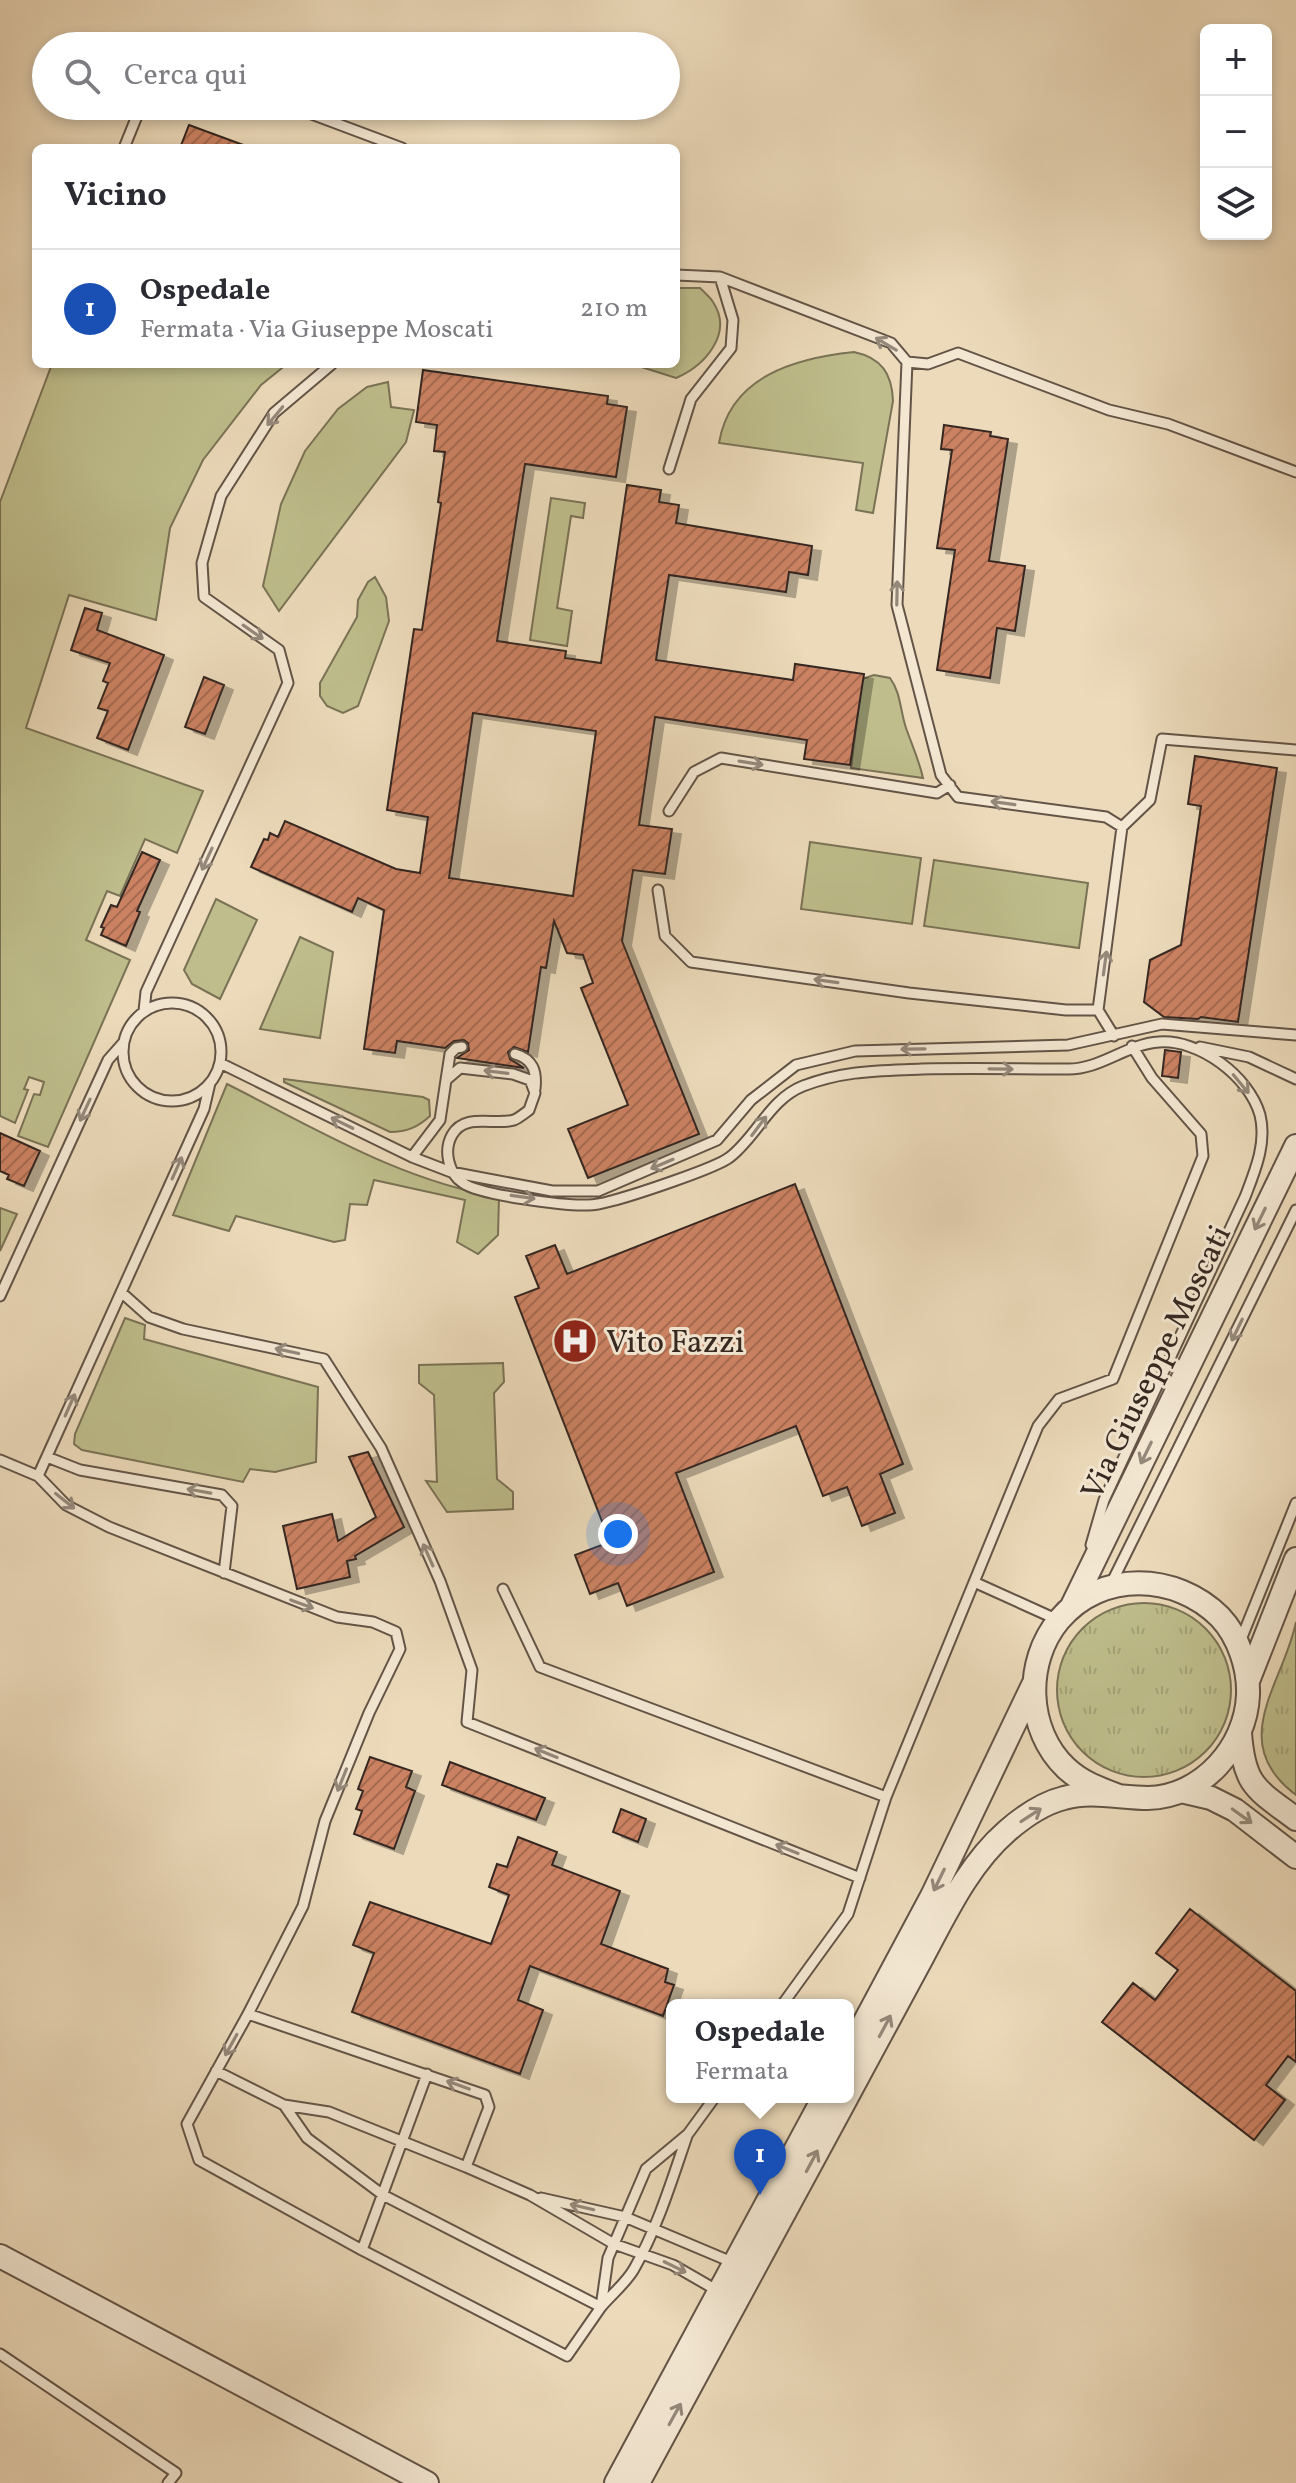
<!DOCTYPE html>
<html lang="it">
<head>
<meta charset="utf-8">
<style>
	:root { --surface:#fff; --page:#f2f2f3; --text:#2b2b33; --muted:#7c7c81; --line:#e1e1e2; --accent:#8f2418 }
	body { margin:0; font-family:Vollkorn,serif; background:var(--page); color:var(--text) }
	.controls { position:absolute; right:24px; top:24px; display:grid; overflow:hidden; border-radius:12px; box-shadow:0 4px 12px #0003 }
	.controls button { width:72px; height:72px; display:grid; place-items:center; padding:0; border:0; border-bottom:2px solid var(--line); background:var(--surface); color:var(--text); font:40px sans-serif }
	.you { position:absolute; left:618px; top:1534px; width:28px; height:28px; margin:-20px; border:6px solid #fff; border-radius:50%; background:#1a73e8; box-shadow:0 0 0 12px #1a73e833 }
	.badge { display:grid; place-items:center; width:52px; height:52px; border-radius:50%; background:var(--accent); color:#fff; font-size:26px; font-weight:700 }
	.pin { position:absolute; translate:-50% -66px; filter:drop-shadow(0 2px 4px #0008) }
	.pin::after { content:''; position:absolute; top:42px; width:28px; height:24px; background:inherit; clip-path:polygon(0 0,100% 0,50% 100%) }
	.popup { position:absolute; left:666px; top:1999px; width:188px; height:104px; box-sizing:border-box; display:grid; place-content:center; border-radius:12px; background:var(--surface); filter:drop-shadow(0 2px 6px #0005); font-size:26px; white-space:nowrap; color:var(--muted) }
	.popup b { font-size:30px; color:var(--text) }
	.popup::after { content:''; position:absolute; left:50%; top:100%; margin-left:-16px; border:16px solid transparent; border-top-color:var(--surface) }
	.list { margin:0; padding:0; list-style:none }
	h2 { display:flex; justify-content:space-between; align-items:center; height:104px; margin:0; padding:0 32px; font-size:34px }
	h2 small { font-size:26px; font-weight:400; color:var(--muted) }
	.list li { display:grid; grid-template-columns:52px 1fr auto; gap:24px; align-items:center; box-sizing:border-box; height:120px; padding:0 32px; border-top:2px solid var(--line) }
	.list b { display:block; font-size:30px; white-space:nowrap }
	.list p { margin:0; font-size:26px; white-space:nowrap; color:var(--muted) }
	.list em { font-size:26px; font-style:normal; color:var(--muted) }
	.icon { flex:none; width:44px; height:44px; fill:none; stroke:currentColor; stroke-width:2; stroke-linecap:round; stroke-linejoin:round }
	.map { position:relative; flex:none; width:1296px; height:2483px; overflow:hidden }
	.search { position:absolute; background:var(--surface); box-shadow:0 4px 12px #0003; left:32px; top:32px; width:648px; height:88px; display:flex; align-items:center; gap:20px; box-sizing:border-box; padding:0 28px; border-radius:44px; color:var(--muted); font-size:30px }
	.panel { position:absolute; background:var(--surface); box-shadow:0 4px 12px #0003; left:32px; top:144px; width:648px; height:224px; border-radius:12px }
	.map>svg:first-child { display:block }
</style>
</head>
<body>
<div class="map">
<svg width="1296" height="2483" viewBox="0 0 1296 2483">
	<defs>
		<pattern id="grass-tufts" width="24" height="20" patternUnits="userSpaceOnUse" patternTransform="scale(2)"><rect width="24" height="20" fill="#bebd8b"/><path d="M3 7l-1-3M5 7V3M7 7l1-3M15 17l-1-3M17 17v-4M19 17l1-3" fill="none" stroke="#a4a278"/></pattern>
		<pattern id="building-hatch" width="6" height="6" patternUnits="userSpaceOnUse" patternTransform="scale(2)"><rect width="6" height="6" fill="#cb8262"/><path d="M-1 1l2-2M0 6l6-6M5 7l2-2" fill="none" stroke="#a66a50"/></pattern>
		<filter id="shadow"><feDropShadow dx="9" dy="5" stdDeviation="0" flood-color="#0004"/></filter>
	</defs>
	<rect width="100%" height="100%" fill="#ecdaba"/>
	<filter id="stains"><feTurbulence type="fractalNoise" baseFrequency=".0025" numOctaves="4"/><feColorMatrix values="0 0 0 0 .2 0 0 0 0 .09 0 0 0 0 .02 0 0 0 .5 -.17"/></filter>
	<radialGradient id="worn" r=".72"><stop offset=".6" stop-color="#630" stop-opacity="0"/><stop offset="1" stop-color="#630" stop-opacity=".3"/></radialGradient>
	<path fill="url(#grass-tufts)" stroke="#7a7256" stroke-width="2" d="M1057 1690a87 87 0 1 1 174 0a87 87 0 1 1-174 0Z
		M1296 1622V1795C1225 1742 1284 1683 1296 1622Z"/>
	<path fill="#bebd8b" stroke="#7a7256" stroke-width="2" d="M676 288H700C704 292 710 297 713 302 734 334 704 366 676 378L632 364H676Z
		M854 352C882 358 892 374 893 401L873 513 856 510 863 463 719 443C730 376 796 358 854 352Z
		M52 364H287L261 385 203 460 170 528 156 620 69 595 26 728 203 791 177 853 145 839 120 896 107 891 86 940 130 960 48 1147 18 1136 34 1094 40 1095 44 1082 29 1077 24 1089 28 1090 15 1123 0 1116V502Z
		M388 382 391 407 414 410 406 442 279 611 263 586 281 504 305 451 338 409 367 387Z
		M551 498 585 503 583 518 571 516 557 608 572 611 567 646 530 640Z
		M375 577 386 597 389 621 358 706 343 713 327 706 320 696V683L357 617 358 600 368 582Z
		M874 675 890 678C901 693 900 710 906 728 912 745 919 760 923 778L851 768 862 679Z
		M810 842 921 858 912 924 801 909Z
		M934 860 1088 883 1079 948 924 926Z
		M216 899 257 920 220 999 192 984 184 970Z
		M300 937 333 952 320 1038 260 1029Z
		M284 1079 423 1097 429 1100 430 1116C418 1127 407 1132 390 1132L284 1082Z
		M227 1084C315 1128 401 1181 499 1197L498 1235 478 1254 457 1242 465 1200 374 1180 367 1205 350 1204 345 1240 334 1242 236 1216 229 1231 173 1215Z
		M0 1208 17 1214 0 1251Z
		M125 1318 145 1325 144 1339 318 1387 316 1462 275 1472 250 1469 243 1482 82 1450 74 1444 75 1434Z
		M503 1363 504 1382 494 1393 497 1479 513 1492V1509L447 1512 426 1481 437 1482 434 1395 419 1383V1365Z"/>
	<path fill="url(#building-hatch)" stroke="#352821" stroke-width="2" fill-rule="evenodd" filter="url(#shadow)" d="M189 125 246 146V148H180Z
		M423 370 608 396 607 404 627 407 616 477 525 464 497 641 566 651 565 658 601 663 627 485 661 490 659 502 679 505 676 523 812 546 808 575 789 572 786 592 669 575 656 660 793 680 795 664 864 674 850 765 804 759 807 740 655 717 639 825 672 829 665 874 633 870 622 941 699 1134 588 1178 568 1129 628 1105 581 988 593 983 583 955 567 953 554 921 546 968 541 967 528 1052 514 1047 508 1052 510 1059 524 1068 457 1058 469 1050 468 1043 464 1040 454 1041 445 1048 397 1041 395 1053 364 1049 384 910 358 898 352 912 251 867 264 839 268 840 270 833 278 837 285 821 396 869 420 873 428 817 387 810 414 629 422 630 441 503 438 502 445 452 434 451 437 425 416 422ZM473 713 596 731 573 896 449 878Z
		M944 425 991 432 990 436 1008 439 989 561 1025 566 1015 631 997 628 990 678 937 670 955 550 937 548 952 450 941 449Z
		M85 608 102 613 97 630 164 655 128 750 97 738 108 711 98 708 108 683 103 681 110 663 71 650Z
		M204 677 224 685 205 734 185 727Z
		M1195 756 1277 768 1238 1022 1201 1017 1198 1019 1164 1017 1144 1002 1150 960 1181 945 1201 806 1188 804Z
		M142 852 160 860 137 911 140 912 126 946 101 935 104 928 101 927 111 905 117 907Z
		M1165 1050 1181 1052 1178 1078 1162 1076Z
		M0 1133 40 1151 24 1186 7 1179 9 1175 0 1171Z
		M795 1184 903 1464 880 1474 895 1513 862 1526 847 1487 823 1496 796 1426 676 1473 714 1572 627 1606 618 1583 590 1594 575 1555 610 1542 515 1297 539 1288 526 1256 555 1245 567 1274Z
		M368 1452 404 1527 355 1556 356 1559 347 1561 350 1577 297 1589 283 1526 332 1514 338 1541 376 1517 349 1457Z
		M370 1757 412 1771 406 1787 415 1791 394 1849 354 1834 362 1811 356 1809 363 1791 358 1789Z
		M450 1762 545 1798 536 1820 442 1785Z
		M621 1809 646 1819 638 1842 613 1832Z
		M518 1837 557 1852 552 1865 620 1891 601 1944 668 1969 665 1982 674 1985 663 2016 530 1966 518 2000 543 2010 520 2074 352 2012 374 1953 353 1945 370 1902 491 1944 509 1895 489 1887 497 1864 507 1867Z
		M1190 1909 1296 1991V2062L1288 2056 1266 2085 1285 2100 1254 2140 1102 2022 1133 1983 1155 2000 1178 1970 1156 1953Z"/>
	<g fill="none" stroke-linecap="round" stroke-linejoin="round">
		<g stroke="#635447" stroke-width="13">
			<path id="service" d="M290 106 402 148
				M124 148 141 106
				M676 275 720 277 891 343 907 362 897 605 941 775 958 797 1106 817 1122 827 1098 1010 1114 1036
				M907 362 928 364 958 353 1109 410 1168 424 1296 472
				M669 469 691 399 731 348 733 320 720 277
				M669 811 694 772 721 758 937 793 950 785
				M1122 827 1150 800 1162 739 1296 750
				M658 890 665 936 691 962 909 993 1066 1010H1098
				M123 1052a49 49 0 1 1 98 0a49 49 0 1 1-98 0Z
				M144 1011 146 992 288 683 279 650 204 597 202 563 221 496 274 413 332 364
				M1200 1047 1249 1057 1296 1079
				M515 1054C533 1059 537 1071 535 1089
				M220 1063 412 1157 451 1172 552 1191H598L717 1140 751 1100 796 1065 855 1051 1068 1045 1162 1024 1296 1035
				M446 1080 450 1054 456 1048 462 1047
				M412 1157 440 1120 446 1080 460 1068 513 1074 530 1080 535 1093 529 1110C525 1113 519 1118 514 1120 495 1126 465 1112 452 1135 443 1151 449 1174 463 1183 479 1195 566 1206 588 1205 595 1205 604 1203 611 1201 631 1196 717 1168 730 1157 757 1136 770 1099 803 1086 845 1070 879 1071 922 1069 970 1068 1019 1069 1067 1069 1100 1070 1126 1044 1159 1042 1199 1039 1249 1076 1260 1115 1267 1143 1255 1171 1245 1197L1104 1500 1091 1545
				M121 1292 149 1317 183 1329 324 1359 381 1448 440 1581 472 1670 467 1722 860 1878
				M0 1296 108 1060 123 1043
				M47 1457 80 1470 222 1495 232 1506 224 1573
				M0 1460 38 1476 66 1505 109 1527 337 1617 373 1622 396 1632 400 1649 369 1713 325 1821 303 1906 248 2014 187 2124 199 2160 362 2250 567 2356 601 2307 608 2258 646 2169 688 2134 715 2097
				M38 1476 204 1109 210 1083
				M974 1582 1058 1620
				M1111 1584 1296 1210
				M503 1589 540 1667 886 1797 1038 1426 1059 1399 1113 1379 1203 1156 1201 1134 1152 1078 1132 1046
				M1240 1642 1296 1503
				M782 2005 848 1914 886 1797
				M248 2014 485 2095 489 2107 466 2167
				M216 2071 284 2105
				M687 2136C672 2180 657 2229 634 2269 626 2283 611 2295 601 2307L383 2195 307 2138 284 2105 329 2112 466 2167 530 2195 614 2244 673 2265 718 2291
				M541 2198 625 2217 734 2263
				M362 2250 427 2074
				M0 2354 176 2473 168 2483"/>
		</g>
		<g stroke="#635447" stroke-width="26">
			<path id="tertiary" d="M1072 1606 1296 1146
				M1248 1681 1296 1559
				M1240 1733C1244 1786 1256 1789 1296 1819
				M1181 1791 1211 1798 1235 1810 1296 1857
				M848 2053 932 1896 1033 1685
				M848 2095C873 2049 898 2002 923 1956 946 1913 969 1864 1007 1831 1022 1818 1044 1803 1064 1798 1091 1790 1120 1798 1148 1798 1202 1797 1246 1747 1248 1695 1249 1669 1239 1637 1220 1617 1176 1573 1101 1570 1059 1620 1024 1662 1026 1730 1066 1768 1082 1783 1100 1789 1119 1796
				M0 2256 427 2483
				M616 2483 824 2097
				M638 2483 847 2097"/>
		</g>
		<use href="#service" stroke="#f3e7d2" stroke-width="9"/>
		<use href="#tertiary" stroke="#f3e7d2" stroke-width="22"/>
	</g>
	<defs><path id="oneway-shaft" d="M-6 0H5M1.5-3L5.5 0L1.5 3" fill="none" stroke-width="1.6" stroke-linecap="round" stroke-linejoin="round" transform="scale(2)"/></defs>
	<g stroke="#94887a">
		<use href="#oneway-shaft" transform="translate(886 344) rotate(-149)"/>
		<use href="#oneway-shaft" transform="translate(275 416) rotate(130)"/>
		<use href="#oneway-shaft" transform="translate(897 593) rotate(-89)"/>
		<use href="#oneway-shaft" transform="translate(253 632) rotate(35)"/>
		<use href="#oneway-shaft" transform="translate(751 763) rotate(9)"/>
		<use href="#oneway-shaft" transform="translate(1003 803) rotate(-172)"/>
		<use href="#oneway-shaft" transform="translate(207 859) rotate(115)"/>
		<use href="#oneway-shaft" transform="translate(1105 963) rotate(-82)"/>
		<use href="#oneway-shaft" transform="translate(826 981) rotate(-172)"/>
		<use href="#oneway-shaft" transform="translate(913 1049) rotate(179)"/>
		<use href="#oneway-shaft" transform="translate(1001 1069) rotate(1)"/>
		<use href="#oneway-shaft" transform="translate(496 1072) rotate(-173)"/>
		<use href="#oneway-shaft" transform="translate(1241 1084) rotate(50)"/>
		<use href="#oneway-shaft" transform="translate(85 1110) rotate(115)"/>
		<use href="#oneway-shaft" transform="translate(342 1123) rotate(-154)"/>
		<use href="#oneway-shaft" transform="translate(759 1126) rotate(-53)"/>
		<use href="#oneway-shaft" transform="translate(662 1164) rotate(157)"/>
		<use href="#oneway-shaft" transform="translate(177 1168) rotate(-66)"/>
		<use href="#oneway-shaft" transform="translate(523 1197) rotate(8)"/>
		<use href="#oneway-shaft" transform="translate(1260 1219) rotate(116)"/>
		<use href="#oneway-shaft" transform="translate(1237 1330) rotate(116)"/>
		<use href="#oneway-shaft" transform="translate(287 1351) rotate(-168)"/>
		<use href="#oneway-shaft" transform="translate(70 1405) rotate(-66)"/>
		<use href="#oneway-shaft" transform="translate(1146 1453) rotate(116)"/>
		<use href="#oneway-shaft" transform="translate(199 1491) rotate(-170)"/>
		<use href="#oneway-shaft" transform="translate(65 1501) rotate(39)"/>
		<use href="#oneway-shaft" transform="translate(428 1555) rotate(-114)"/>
		<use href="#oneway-shaft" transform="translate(302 1604) rotate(20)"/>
		<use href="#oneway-shaft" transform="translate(546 1753) rotate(-158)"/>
		<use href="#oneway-shaft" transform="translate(342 1780) rotate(112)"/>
		<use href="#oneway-shaft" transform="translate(1031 1815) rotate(-33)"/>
		<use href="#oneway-shaft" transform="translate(1242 1816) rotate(36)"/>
		<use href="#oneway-shaft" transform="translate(787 1849) rotate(-158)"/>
		<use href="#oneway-shaft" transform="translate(939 1880) rotate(116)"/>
		<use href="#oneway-shaft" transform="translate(885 2026) rotate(-62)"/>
		<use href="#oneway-shaft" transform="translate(231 2045) rotate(119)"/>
		<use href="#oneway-shaft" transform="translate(458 2085) rotate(-160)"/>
		<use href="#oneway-shaft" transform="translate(812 2161) rotate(-62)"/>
		<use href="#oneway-shaft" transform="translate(582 2207) rotate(-167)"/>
		<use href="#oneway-shaft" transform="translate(675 2267) rotate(26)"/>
		<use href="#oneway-shaft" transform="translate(675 2414) rotate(-61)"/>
	</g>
	<defs>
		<g id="hospital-disc" transform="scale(2.3)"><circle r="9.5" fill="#8f2418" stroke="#f3e7d2"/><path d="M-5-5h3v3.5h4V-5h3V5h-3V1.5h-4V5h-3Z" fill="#fff"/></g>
	</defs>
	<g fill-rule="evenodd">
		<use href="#hospital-disc" x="575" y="1341"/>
	</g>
	<g text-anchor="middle" stroke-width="6" stroke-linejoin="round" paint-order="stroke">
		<g font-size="32" fill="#352821" stroke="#f3e7d2" text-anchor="start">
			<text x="606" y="1352">Vito Fazzi</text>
		</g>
		<g font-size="32" fill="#352821" stroke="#f3e7d2">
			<text transform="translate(1155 1362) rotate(-64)" y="11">Via Giuseppe Moscati</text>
		</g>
	</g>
	<rect width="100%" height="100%" filter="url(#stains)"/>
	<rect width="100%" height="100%" fill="url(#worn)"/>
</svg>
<div class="controls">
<button>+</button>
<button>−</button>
<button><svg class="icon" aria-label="layers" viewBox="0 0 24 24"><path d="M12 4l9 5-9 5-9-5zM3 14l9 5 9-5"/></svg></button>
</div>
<div class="you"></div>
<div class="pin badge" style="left:760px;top:2195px;background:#1a4fb4">1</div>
<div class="popup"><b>Ospedale</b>Fermata</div>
<div class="search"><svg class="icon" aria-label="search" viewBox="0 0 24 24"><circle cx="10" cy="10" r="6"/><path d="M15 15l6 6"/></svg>Cerca qui</div>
<section class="panel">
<h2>Vicino<small></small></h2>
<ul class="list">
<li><span class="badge" style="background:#1a4fb4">1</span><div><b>Ospedale</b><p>Fermata · Via Giuseppe Moscati</p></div><em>210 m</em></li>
</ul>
</section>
</div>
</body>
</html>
